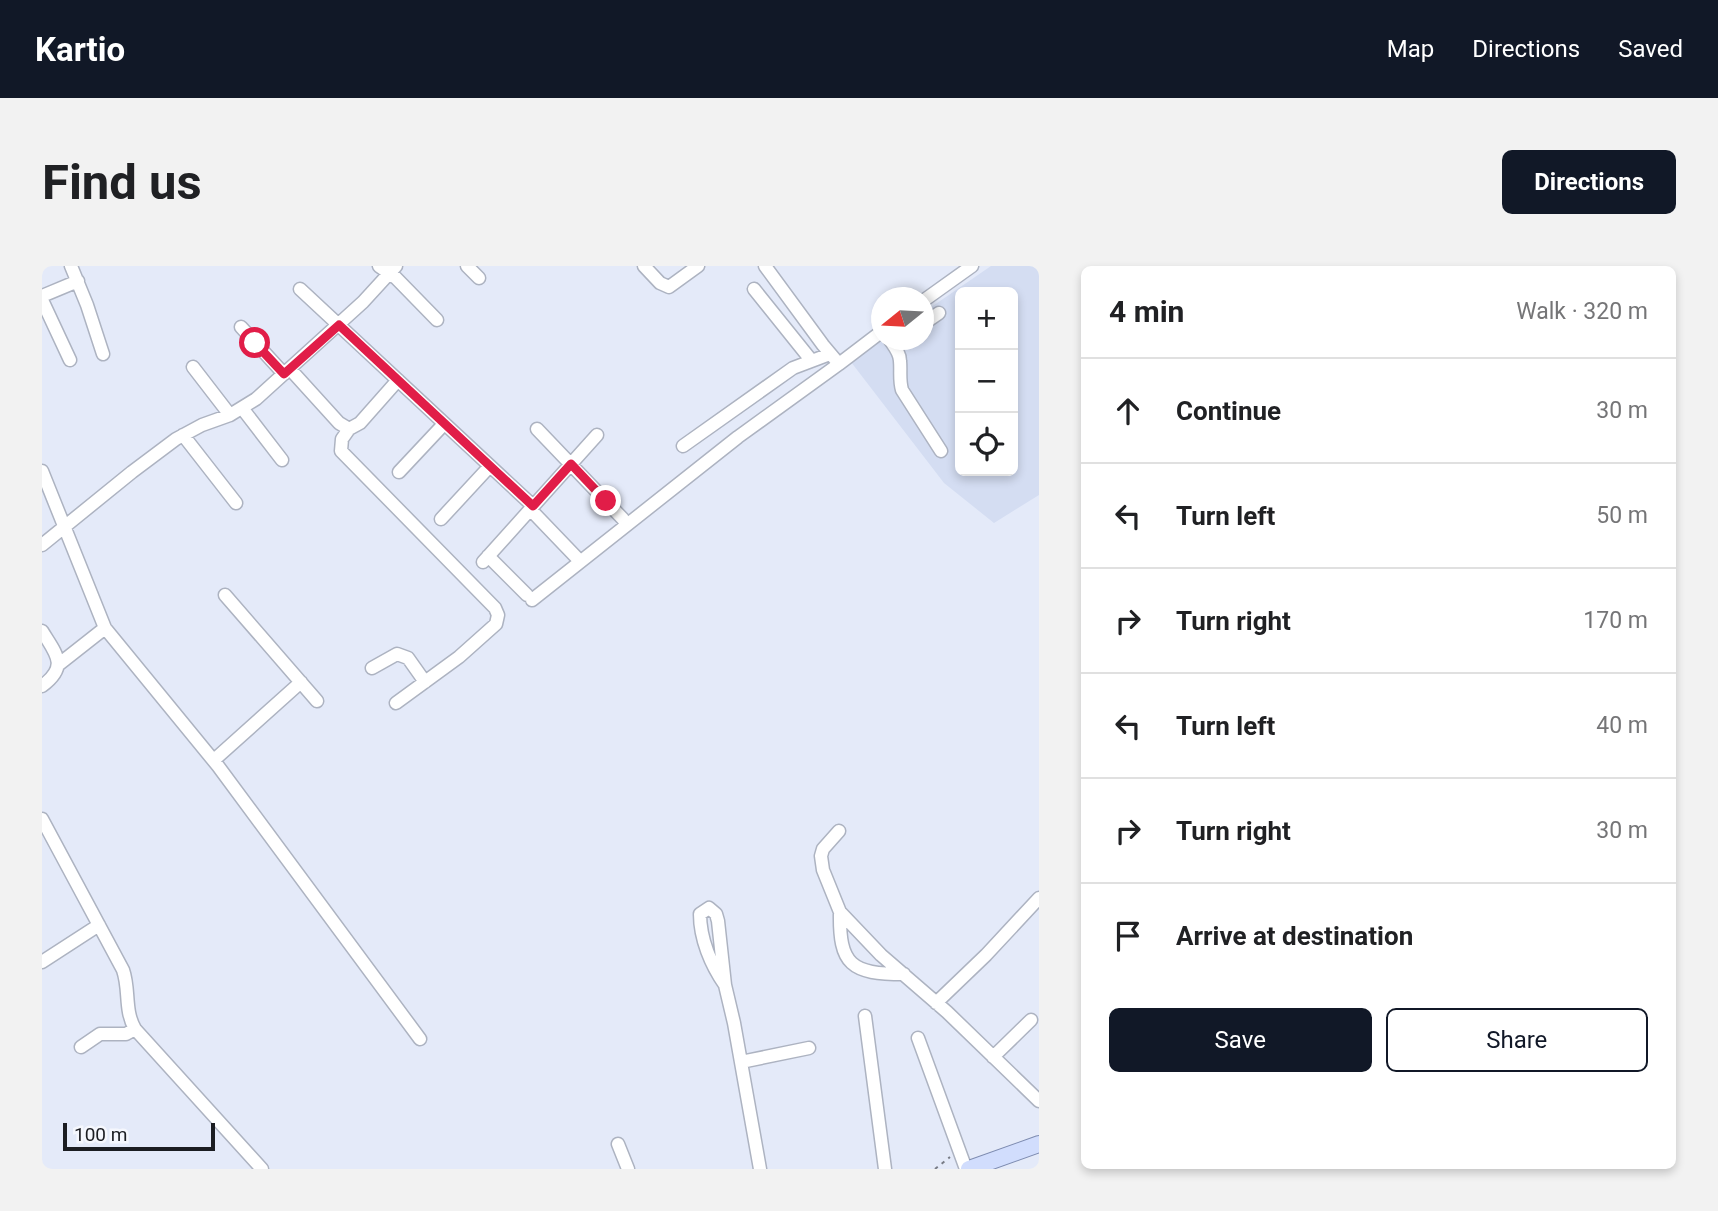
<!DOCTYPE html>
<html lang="en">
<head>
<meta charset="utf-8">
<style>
	:root { --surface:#fff; --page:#f2f2f2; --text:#202124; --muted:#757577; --line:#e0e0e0; --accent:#111827 }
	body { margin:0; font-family:Roboto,sans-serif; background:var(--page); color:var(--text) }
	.controls { position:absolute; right:21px; top:21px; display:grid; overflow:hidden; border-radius:10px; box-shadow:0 4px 10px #0003 }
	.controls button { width:63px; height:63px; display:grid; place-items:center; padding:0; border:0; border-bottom:2px solid var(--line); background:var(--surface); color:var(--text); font:35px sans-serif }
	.compass { position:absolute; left:829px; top:21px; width:63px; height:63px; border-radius:50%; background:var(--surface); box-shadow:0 4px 10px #0003; rotate:252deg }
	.scale { position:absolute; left:21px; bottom:18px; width:152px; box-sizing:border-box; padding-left:7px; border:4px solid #1b1d22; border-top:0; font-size:19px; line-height:24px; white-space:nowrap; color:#1b1d22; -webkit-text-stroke:5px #f5f7fd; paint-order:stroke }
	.stop { position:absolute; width:21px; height:21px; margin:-16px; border:5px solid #e11d48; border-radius:50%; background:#fff }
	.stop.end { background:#e11d48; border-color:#fff; box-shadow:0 2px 7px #0008 }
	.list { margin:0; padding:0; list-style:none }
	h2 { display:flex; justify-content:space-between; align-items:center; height:91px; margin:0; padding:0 28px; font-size:30px }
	h2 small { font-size:23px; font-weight:400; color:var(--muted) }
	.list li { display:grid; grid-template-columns:46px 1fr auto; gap:21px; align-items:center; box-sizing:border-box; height:105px; padding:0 28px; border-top:2px solid var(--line) }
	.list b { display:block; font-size:26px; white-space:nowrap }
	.list em { font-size:23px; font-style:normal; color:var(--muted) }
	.actions { display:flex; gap:14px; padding:21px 28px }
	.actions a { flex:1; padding:16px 0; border:2px solid var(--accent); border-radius:10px; text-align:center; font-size:24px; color:var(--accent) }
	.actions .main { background:var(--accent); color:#fff }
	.icon { flex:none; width:38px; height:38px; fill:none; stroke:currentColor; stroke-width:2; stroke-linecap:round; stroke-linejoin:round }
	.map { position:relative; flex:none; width:997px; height:903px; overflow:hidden; border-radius:10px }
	header { display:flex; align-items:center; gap:42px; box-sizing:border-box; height:98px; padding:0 35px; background:var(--accent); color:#fff }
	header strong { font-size:33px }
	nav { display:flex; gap:38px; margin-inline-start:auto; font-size:24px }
	.intro { display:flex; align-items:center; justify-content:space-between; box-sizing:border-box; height:168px; padding:0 42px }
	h1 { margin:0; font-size:49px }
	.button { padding:18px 32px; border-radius:10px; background:var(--accent); color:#fff; font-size:24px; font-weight:700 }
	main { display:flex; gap:42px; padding:0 42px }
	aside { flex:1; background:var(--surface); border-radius:10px; box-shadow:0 4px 10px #0003 }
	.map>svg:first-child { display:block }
</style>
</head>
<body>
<header>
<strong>Kartio</strong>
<nav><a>Map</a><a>Directions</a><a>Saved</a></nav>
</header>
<div class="intro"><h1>Find us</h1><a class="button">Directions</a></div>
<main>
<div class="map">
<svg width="997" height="903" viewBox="0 0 997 903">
	<rect width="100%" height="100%" fill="#e4eaf9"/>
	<path fill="#d4ddf2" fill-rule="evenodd" d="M949 0H997V229L952 257 902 217 809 96 841 74H881L882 46ZM918 26H971V205H918Z"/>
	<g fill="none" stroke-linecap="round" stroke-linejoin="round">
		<g stroke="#adb3c1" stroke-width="15">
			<path id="minor" d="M29 0 45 39 61 88
				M337 0 354 12 395 54
				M425 0 437 12
				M602 0 618 17 627 21 656 0
				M723 0 781 79 797 98 839 66
				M258 23 491 240
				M712 23 769 94
				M0 30 36 15
				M0 34 28 94
				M881 35 930 0
				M881 58 897 47
				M199 61 242 108
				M848 74C852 80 858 87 858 95 859 105 857 113 860 124L899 185
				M151 101 188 149
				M248 103 297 157 307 163 318 157 356 114
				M200 142 240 194
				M307 163 300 173 299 185 453 342 456 349 454 358 417 391 354 437
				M495 163 581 253
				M141 169 194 237
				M641 180 751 102 788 88
				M0 205 63 362
				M357 206 402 158
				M488 243 534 291
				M399 253 448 200
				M0 279 90 206 134 173 160 159 188 149 214 133 321 36 354 0
				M446 290 485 329
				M441 296 555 169
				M183 329 275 435
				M490 334 696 171 797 98
				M0 365C14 388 27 400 0 420
				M16 399 63 362 176 500 378 773
				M330 402 355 388 366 392 383 416
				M172 494 259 416
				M0 553 81 704C88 724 82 744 93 763L220 903
				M797 565 781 583 779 590 781 604 798 646 839 689 905 746 997 835
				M798 646C797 699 809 708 862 708
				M0 696 57 659
				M683 719C669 699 658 673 658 648L667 642 674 648 676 655 683 719 692 757 718 903
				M894 737 944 689 997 632
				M823 750 843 903
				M876 772 924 903
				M39 781 58 768H84L93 763
				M951 791 989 754
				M699 796 767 782
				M576 878 586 903"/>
		</g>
		<g stroke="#7d8bb0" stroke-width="18">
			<path id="major" d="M927 903 997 878"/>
		</g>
		<path stroke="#787c86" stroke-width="2" stroke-dasharray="3.5 5" stroke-linecap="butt" d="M893 903 908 891"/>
		<use href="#minor" stroke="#fff" stroke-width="12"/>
		<use href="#major" stroke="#d1ddfd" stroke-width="16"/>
	</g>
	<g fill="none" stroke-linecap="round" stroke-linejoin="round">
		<path stroke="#e11d48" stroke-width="9" d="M213 77 242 108 297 59 491 240 529 198 564 235"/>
	</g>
</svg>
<div class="controls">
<button>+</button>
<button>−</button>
<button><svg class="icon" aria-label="locate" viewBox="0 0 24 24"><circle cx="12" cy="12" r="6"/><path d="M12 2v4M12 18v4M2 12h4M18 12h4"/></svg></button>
</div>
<svg class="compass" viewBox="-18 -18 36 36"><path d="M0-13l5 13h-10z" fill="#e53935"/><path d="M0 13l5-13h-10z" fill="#757577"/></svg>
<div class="scale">100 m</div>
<div class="stop" style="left:213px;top:77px"></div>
<div class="stop end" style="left:564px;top:235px"></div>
</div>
<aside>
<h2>4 min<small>Walk · 320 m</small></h2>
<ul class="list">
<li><svg class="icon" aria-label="ahead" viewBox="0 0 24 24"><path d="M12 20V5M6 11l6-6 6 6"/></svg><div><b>Continue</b></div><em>30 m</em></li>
<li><svg class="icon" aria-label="left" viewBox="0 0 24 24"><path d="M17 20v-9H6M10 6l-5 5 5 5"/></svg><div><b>Turn left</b></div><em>50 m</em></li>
<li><svg class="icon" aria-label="right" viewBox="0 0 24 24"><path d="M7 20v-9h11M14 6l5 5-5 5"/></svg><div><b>Turn right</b></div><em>170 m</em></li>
<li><svg class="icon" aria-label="left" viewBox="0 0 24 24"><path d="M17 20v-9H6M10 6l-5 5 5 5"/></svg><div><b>Turn left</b></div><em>40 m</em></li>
<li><svg class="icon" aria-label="right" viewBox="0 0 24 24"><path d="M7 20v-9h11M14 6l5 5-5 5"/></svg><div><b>Turn right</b></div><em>30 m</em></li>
<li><svg class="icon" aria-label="arrive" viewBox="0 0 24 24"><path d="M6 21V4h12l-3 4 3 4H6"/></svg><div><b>Arrive at destination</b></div></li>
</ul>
<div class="actions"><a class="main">Save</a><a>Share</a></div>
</aside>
</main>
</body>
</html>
